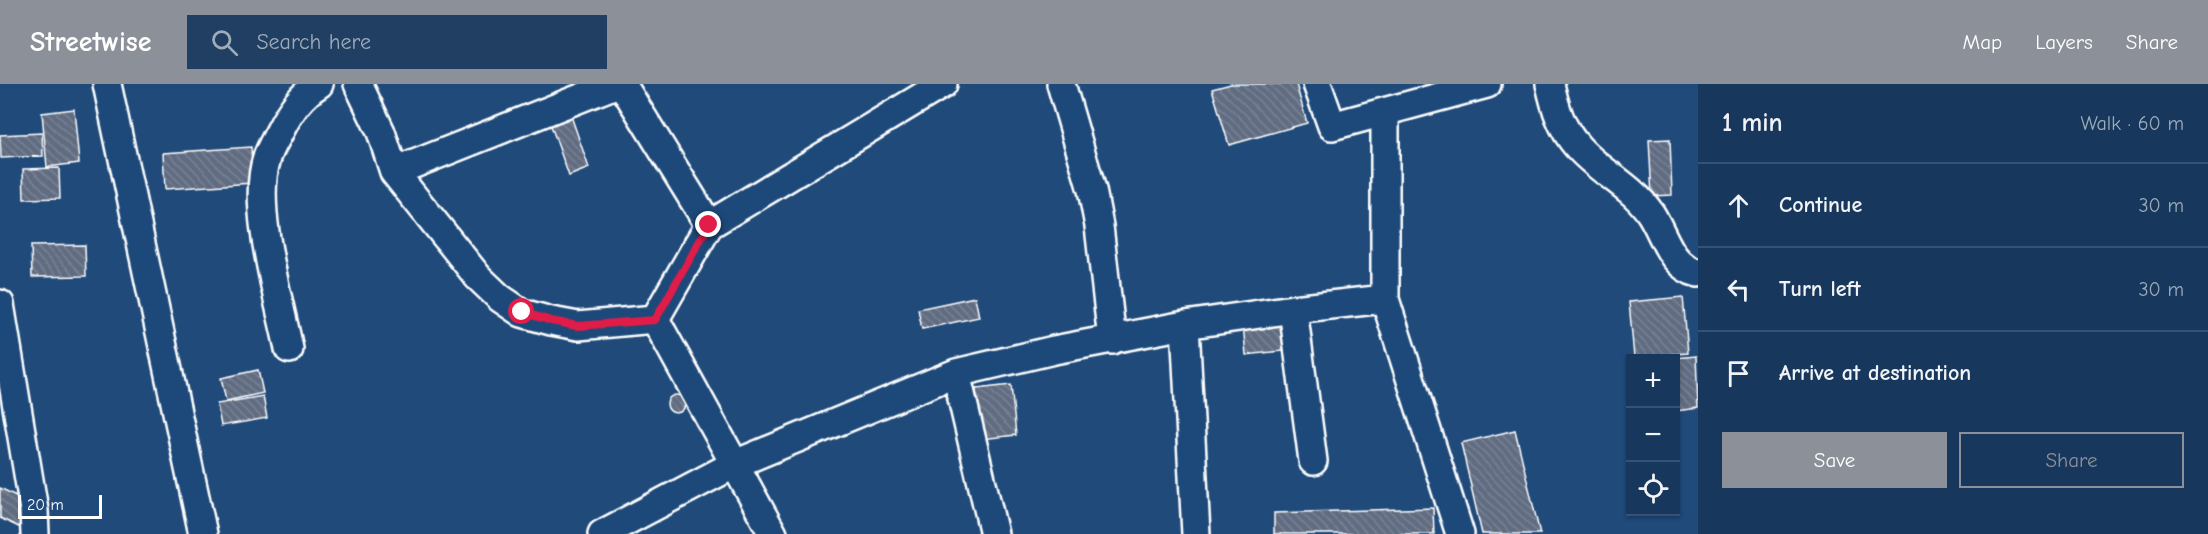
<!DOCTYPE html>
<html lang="en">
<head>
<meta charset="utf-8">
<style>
	:root { --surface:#17385c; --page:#203f62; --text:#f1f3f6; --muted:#9eacbb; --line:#365272; --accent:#8c9099 }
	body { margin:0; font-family:"Comic Neue",sans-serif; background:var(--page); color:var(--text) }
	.controls { position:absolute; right:18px; bottom:18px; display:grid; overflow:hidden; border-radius:0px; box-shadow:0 2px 4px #0004 }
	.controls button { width:54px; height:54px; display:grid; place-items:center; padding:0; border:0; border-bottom:2px solid var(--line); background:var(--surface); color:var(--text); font:30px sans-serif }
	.scale { position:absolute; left:18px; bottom:15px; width:84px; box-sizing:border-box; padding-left:6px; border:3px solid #fff; border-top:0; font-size:16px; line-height:21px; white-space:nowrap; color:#fff; -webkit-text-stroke:4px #1f4a7a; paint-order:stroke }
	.stop { position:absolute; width:18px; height:18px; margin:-14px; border:4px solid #e11d48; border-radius:50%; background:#fff }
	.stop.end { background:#e11d48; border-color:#fff; box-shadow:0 2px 6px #0008 }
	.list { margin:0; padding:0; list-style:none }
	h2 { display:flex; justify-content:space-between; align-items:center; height:78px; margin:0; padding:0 24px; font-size:26px }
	h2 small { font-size:20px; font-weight:400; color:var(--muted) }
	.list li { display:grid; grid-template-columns:39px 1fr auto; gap:18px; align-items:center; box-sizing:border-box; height:84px; padding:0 24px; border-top:2px solid var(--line) }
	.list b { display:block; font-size:22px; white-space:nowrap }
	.list em { font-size:20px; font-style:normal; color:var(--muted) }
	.actions { display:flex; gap:12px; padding:18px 24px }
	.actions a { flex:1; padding:14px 0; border:2px solid var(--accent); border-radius:0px; text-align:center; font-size:21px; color:var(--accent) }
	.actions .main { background:var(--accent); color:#fff }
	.icon { flex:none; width:33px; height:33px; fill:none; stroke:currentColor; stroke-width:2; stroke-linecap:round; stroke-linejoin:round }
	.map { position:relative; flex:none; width:1698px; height:450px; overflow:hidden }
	header { display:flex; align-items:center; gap:36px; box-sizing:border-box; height:84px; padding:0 30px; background:var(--accent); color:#fff }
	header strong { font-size:28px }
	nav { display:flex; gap:33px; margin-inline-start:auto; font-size:21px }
	.search { width:420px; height:54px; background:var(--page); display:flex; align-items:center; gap:15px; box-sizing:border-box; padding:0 21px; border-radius:0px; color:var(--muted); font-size:22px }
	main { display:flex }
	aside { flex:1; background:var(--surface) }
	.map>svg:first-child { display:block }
</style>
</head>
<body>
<header>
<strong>Streetwise</strong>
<div class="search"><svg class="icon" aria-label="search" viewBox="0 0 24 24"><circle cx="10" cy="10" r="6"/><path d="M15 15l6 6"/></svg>Search here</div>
<nav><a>Map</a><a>Layers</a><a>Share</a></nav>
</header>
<main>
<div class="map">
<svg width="1698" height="450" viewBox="0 0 1698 450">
	<defs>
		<pattern id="building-back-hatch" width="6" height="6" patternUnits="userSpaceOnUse" patternTransform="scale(1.5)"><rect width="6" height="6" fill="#616c81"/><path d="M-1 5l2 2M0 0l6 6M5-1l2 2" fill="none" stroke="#798294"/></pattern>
	</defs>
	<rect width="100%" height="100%" fill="#1f4a7a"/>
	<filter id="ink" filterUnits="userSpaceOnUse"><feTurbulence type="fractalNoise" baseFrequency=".0167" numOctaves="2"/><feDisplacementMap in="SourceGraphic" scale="12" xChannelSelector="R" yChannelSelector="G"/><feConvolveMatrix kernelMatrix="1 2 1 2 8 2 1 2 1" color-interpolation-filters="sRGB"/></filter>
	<g filter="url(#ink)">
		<path fill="url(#building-back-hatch)" stroke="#fff" stroke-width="1.5" d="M1231 0H1296L1307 39 1229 61 1212 5Z
			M74 25 79 79 47 83 42 29Z
			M570 29 589 84 569 92 549 36Z
			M42 49 43 72 1 74 0 51Z
			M1670 55 1672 111 1652 112 1649 56Z
			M251 63 253 99 165 105 163 69Z
			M59 84 60 114 24 115 23 85Z
			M85 161 86 192 32 193 31 162Z
			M975 213 979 233 922 245 918 225Z
			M1683 213 1688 269 1634 273 1629 218Z
			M1288 236 1291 266 1246 271 1243 241Z
			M1696 272 1698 324 1676 327 1675 274Z
			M258 286 263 309 226 317 221 294Z
			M1011 301 1016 351 981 355 976 305Z
			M667 320a9 9 0 1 1 18 0a9 9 0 1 1-18 0Z
			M263 312 267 334 221 342 217 320Z
			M1515 346 1540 450H1482L1461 359Z
			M0 404 24 416 21 444 0 434Z
			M1433 424 1434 450H1274V429Z"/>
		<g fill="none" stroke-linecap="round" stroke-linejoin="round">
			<g stroke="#fff" stroke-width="32">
				<path id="minor" d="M107 0 203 450
					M358 0 381 48 394 88 478 193 500 214 522 229 551 237 578 242 655 235
					M622 0 709 141
					M1061 0 1092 106 1099 142 1112 256
					M1317 0 1332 42 1487 0
					M1550 0C1555 23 1561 44 1577 62 1599 88 1633 102 1651 130 1665 152 1670 182 1698 189
					M1385 28V215L1460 450
					M394 88 616 0
					M0 220 34 426 35 450
					M1293 225 1313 377
					M1185 241 1196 450
					M289 265C279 215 251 121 267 74 270 64 276 55 281 45 290 27 301 11 319 0
					M956 289 994 450
					M602 450 735 380 956 289 1054 266 1185 241 1293 225 1385 215
					M773 450 655 235 709 141 943 0"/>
			</g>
			<use href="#minor" stroke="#1f4a7a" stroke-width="27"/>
		</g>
	</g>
	<g fill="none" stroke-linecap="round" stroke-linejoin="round" filter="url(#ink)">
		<path stroke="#e11d48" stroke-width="8" d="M522 228 551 237 578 242 655 236 709 141"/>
	</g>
</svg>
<div class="controls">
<button>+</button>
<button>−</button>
<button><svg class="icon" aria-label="locate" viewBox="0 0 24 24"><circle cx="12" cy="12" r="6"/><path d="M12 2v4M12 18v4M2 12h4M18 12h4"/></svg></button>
</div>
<div class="scale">20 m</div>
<div class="stop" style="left:522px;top:228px"></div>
<div class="stop end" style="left:709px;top:141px"></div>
</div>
<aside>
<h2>1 min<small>Walk · 60 m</small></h2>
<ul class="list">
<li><svg class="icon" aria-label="ahead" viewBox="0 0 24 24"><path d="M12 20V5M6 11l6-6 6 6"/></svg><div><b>Continue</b></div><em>30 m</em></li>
<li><svg class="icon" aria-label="left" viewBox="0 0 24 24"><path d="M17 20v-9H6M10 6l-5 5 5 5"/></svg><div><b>Turn left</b></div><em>30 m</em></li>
<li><svg class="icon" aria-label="arrive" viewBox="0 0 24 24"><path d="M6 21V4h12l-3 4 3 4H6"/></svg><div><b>Arrive at destination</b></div></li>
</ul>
<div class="actions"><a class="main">Save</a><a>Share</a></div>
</aside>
</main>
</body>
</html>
